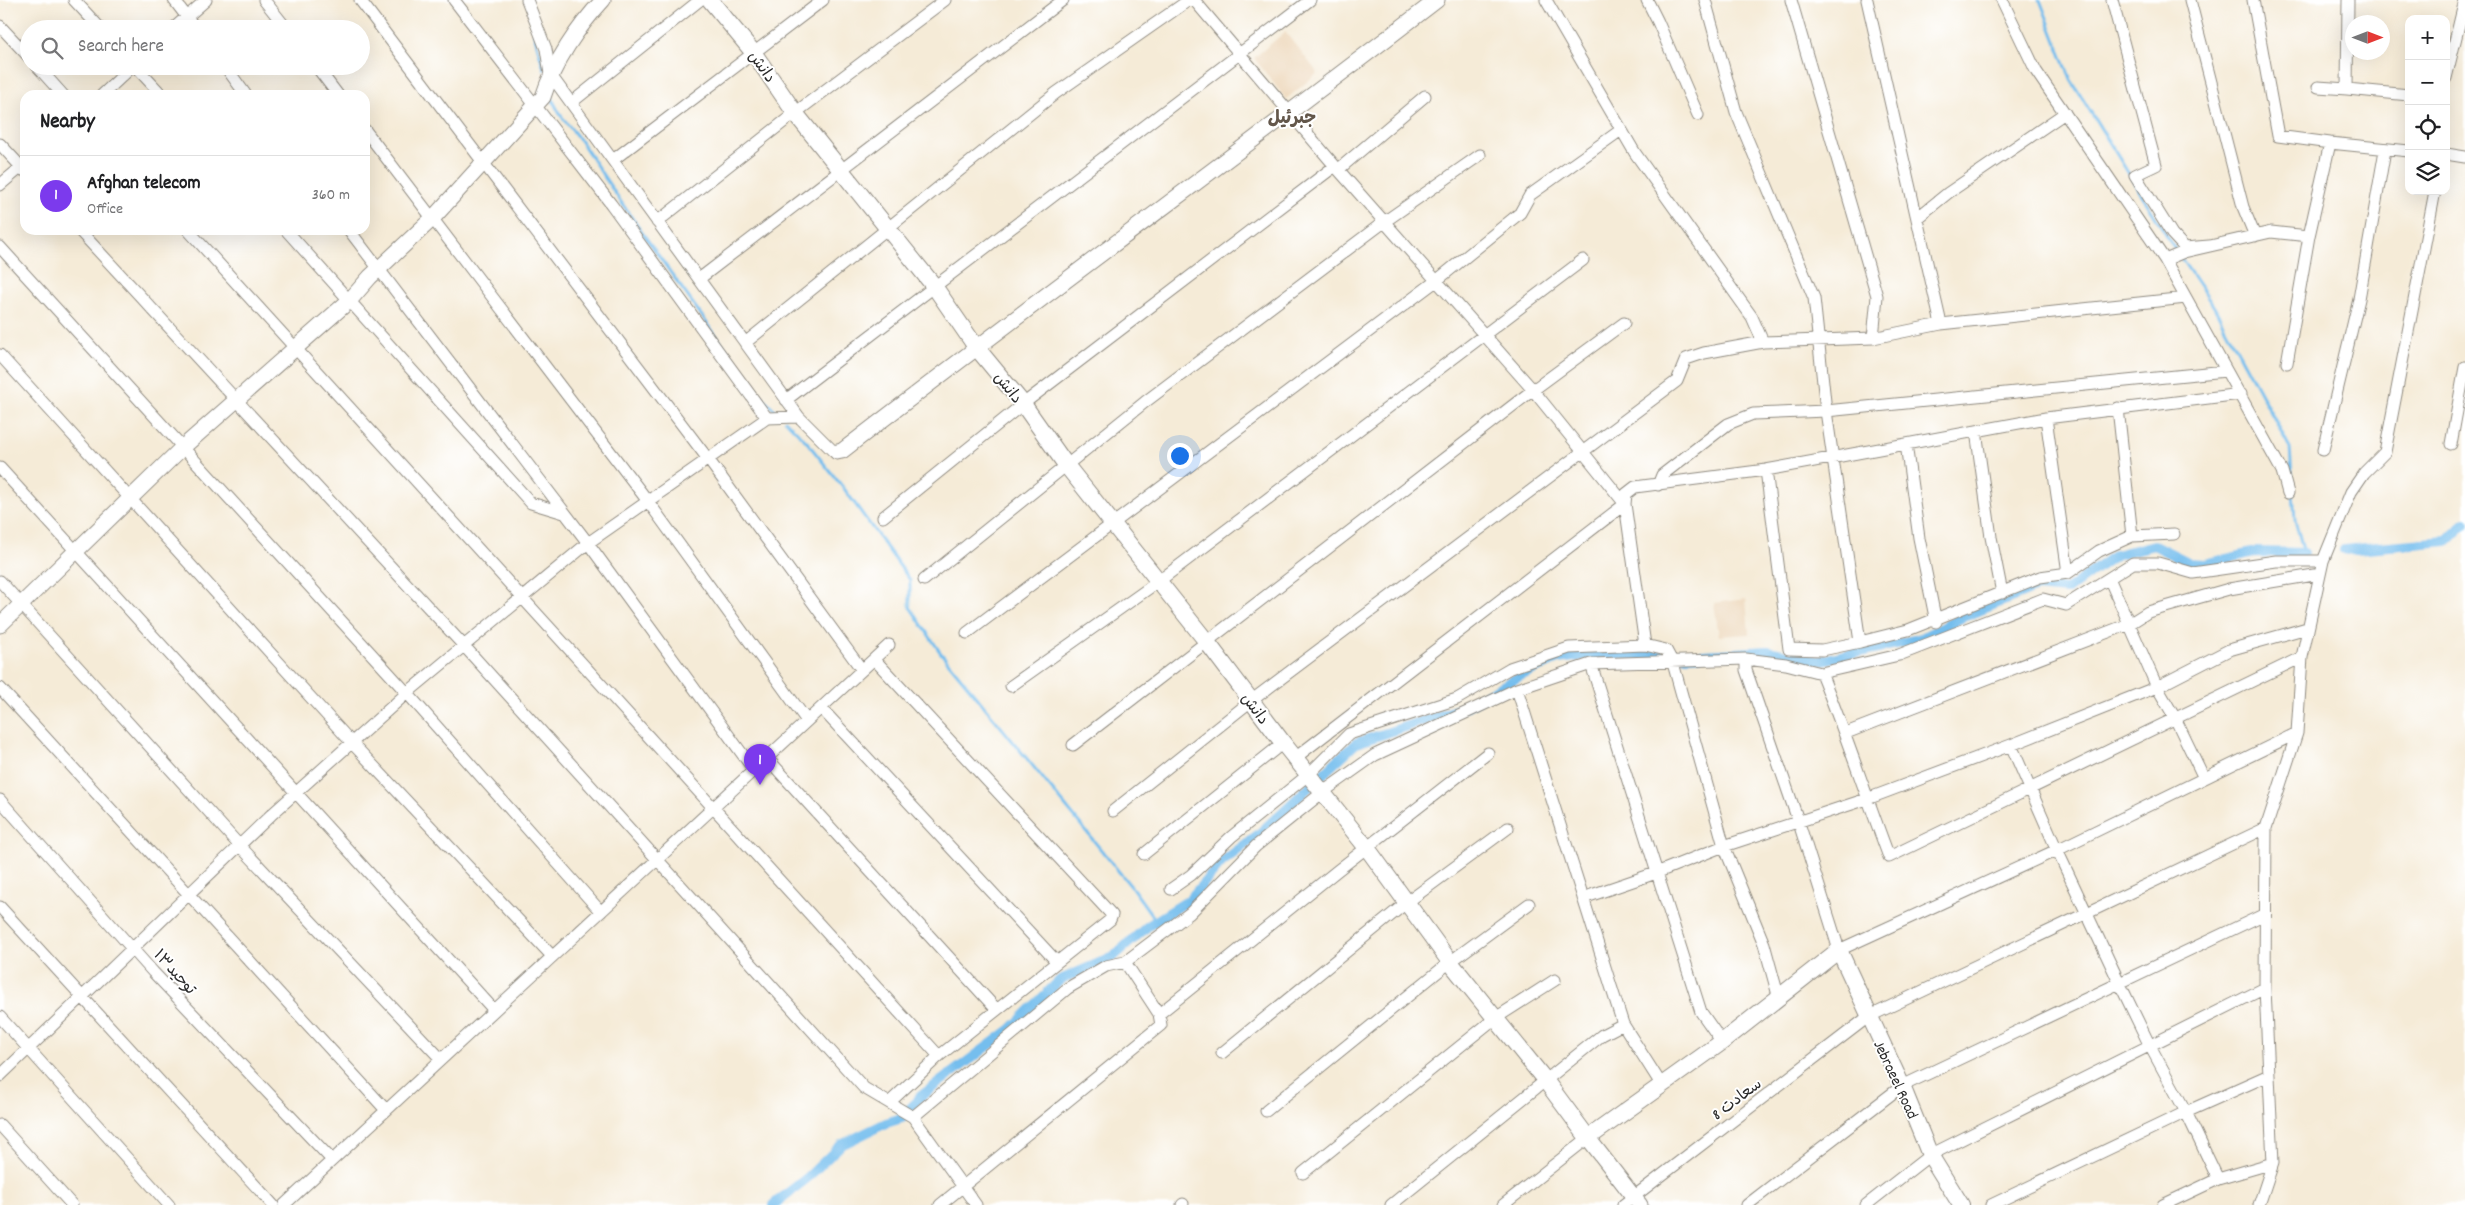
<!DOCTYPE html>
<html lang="en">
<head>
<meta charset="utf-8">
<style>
	:root { --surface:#fff; --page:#f2f2f2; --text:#202124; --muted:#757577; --line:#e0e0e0; --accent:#7c3aed }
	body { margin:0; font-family:Dekko,"Playpen Sans Arabic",sans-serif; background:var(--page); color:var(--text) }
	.controls { position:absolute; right:15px; top:15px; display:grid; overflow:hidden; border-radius:10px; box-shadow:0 5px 20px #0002 }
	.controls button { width:45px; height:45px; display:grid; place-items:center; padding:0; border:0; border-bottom:1px solid var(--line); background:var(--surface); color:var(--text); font:25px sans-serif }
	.compass { position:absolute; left:2345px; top:15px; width:45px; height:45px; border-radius:50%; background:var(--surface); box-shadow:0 5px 20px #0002; rotate:90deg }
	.you { position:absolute; left:1179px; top:455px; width:18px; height:18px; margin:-12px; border:4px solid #fff; border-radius:50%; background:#1a73e8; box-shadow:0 0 0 8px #1a73e833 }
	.badge { display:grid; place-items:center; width:32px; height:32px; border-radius:50%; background:var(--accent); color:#fff; font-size:16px; font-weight:700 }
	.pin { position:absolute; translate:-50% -41px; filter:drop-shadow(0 1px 2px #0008) }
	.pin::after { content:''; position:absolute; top:26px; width:18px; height:15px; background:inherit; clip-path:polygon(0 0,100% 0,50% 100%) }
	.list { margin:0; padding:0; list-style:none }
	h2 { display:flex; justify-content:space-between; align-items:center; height:65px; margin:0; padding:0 20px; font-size:21px }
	h2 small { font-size:16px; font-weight:400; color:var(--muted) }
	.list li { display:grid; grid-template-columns:32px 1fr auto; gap:15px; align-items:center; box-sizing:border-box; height:80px; padding:0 20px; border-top:1px solid var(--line) }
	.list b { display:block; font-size:19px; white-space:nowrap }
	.list p { margin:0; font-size:16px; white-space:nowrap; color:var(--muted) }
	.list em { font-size:16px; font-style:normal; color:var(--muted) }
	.icon { flex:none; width:28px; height:28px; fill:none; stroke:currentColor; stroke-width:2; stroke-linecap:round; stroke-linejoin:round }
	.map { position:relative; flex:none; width:2465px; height:1205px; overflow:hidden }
	.search { position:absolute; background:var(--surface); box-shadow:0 5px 20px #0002; left:20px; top:20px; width:350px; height:55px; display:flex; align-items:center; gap:12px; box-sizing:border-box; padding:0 18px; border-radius:28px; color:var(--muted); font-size:19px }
	.panel { position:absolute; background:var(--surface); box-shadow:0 5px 20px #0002; left:20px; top:90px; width:350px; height:145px; border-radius:15px }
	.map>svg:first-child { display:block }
</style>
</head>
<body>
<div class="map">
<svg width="2465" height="1205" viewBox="0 0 2465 1205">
	<rect width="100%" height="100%" fill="#fff"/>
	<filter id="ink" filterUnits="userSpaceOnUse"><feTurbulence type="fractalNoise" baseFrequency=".02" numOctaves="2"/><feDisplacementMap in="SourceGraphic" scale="10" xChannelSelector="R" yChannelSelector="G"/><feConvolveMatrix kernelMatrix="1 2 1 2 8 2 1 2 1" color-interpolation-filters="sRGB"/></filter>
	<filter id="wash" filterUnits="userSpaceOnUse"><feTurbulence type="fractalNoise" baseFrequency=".0096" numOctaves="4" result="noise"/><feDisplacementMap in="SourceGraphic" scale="20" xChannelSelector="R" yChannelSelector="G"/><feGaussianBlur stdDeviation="1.12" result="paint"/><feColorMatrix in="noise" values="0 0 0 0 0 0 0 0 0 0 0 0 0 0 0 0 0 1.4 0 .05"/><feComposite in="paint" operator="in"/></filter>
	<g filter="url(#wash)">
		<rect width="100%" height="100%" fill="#f5ebd7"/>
		<path fill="#edd7ba" d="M1285 32 1318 73 1286 99 1254 58Z
			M1746 599 1749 634 1719 636 1714 603Z"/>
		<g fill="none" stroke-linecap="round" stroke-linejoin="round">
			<path stroke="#75beee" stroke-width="3" d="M2040 0 2071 80 2177 252
				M534 34 544 69
				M550 92C557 117 573 128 586 149 639 232 699 311 756 391L779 414
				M2180 257 2214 307 2290 448 2295 520 2304 553
				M785 420 806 441 845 490 910 580V607L940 652 1133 889 1156 921"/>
			<path stroke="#75beee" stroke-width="10" d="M2344 550 2447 541 2465 523
				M773 1205 807 1178 841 1145 886 1123 902 1118 921 1096 1011 1029 1060 980 1113 957 1148 926 1189 900 1222 862 1259 834 1356 743 1465 707 1520 676 1558 659 1600 654 1688 656 1768 651 1818 661 1919 639 1961 618 2037 587 2067 590 2115 555 2154 545 2190 563 2205 564 2255 552 2304 553"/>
		</g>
	</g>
	<g filter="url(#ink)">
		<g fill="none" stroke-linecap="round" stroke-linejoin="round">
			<g stroke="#908b81" stroke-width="13">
				<path id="minor" d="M74 0 101 29
					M174 0 196 29
					M264 0 287 29
					M360 0 708 459 862 670
					M454 0 611 204 767 418
					M527 0 546 49 550 74 799 417 833 451 837 452
					M1194 0 1335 166 1533 390 1625 504 1645 645
					M1546 0 1635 153 1752 317 1763 342
					M1647 0 1658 22 1698 115
					M1705 0 1736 112 1814 298 1826 411 1860 642 1908 630 2040 577 2068 573 2099 551 2132 536 2174 534
					M1791 0 1877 296 1873 338
					M1867 0 1941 324
					M2002 0 2036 71 2165 260 2282 471 2288 493
					M2112 0 2156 165 2135 175 2172 234 2185 248 2209 246
					M2190 0 2243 207 2255 236
					M2253 0 2278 136 2330 143
					M2348 0 2347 89 2409 95
					M0 26 29 57
					M173 29 206 0
					M37 66 63 95
					M135 66 162 95
					M225 66 246 95
					M316 66 338 95
					M2446 78 2465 0
					M2318 87 2347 89
					M102 95 133 66
					M571 103 700 0
					M365 130 647 500 807 721
					M0 144 25 171
					M2446 154 2465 157
					M613 160 823 0
					M1339 169 1425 96
					M0 185 25 164
					M1917 218 1948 193 2065 113
					M657 222 795 113 945 0
					M79 230 465 647 864 1088 913 1117 976 1205
					M188 230 939 1056
					M286 230 531 503 564 513
					M349 230 588 543 754 770
					M0 247 407 693 601 912
					M2165 260 2184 252 2271 232 2309 236
					M699 279 1063 0
					M745 343 1056 93 1189 0
					M0 355 352 743 552 956
					M2287 363 2309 236 2330 143 2409 151
					M786 400 1310 0
					M2118 408 2132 536
					M2046 418 2068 573
					M1976 431 1991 537 2002 593
					M1906 444 1919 538 1936 622
					M2451 444 2465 367
					M2323 450 2359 299 2385 150
					M0 468 494 1010
					M1766 470 1789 649 1822 650 1860 642
					M1658 485 1662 475 1728 424 1753 414 1826 411 2226 371
					M883 517 1023 404 1335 166
					M2109 578 2157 687 2175 718 2204 778
					M924 580 1145 402 1384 222 1480 155
					M0 581 239 845 441 1059
					M967 633 1436 281 1520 213 1530 195 1621 130
					M874 659 1112 915 1110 920 939 1056 890 1102
					M1746 659V670L1799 823 1839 950 2057 850 2297 733
					M1591 664 1701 1012 1722 1042
					M1821 673C1846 734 1866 796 1889 857L2302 657
					M1011 686 1159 581 1583 260
					M0 688 386 1110
					M1517 689 1623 1024 1661 1084
					M821 708 1057 962
					M1846 733 2129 624 2148 612 2229 589 2320 574
					M1073 745 1533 390 1624 323
					M2011 745 2057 850 2119 982 2149 1044 2186 1112 2218 1179
					M767 758 997 1010
					M1295 758 1625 504 1626 494 1635 487 1766 470 2046 418 2241 394
					M0 800 153 972 332 1160
					M1113 811 1251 701 1677 381 1686 359 1704 353 1763 342 1873 338 1941 324 2186 298
					M1144 854 1283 743
					M1171 889 1191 875 1231 837 1308 775 1349 734 1457 699 1510 668 1569 648 1645 645 1666 650 1673 663 1724 846 1764 944 1778 995
					M1583 898 1656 873 1724 846 1867 799 2011 745 2157 687 2229 650 2307 628
					M0 907 273 1205
					M1159 1014 1338 870 1488 753
					M0 1017 169 1205
					M1222 1053 1406 903 1508 828
					M0 1076 271 815 407 693 588 543 767 418 799 417
					M1266 1111 1450 962 1529 904
					M913 1117 1068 988 1106 966 1125 962 1190 913 1256 846 1323 792 1375 755 1517 689 1591 664 1746 659 1786 664 1821 673 1899 655 2043 599 2066 605 2133 563H2158L2193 573 2276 561H2323
					M0 1125 72 1205
					M1303 1173 1494 1019 1555 980
					M284 1205 889 645
					M940 1205 1161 1025 1159 1014 1125 962
					M1182 1205 1183 1204
					M1391 1205 1602 1035 1623 1024
					M1503 1205 1588 1138
					M1623 1205 1868 1017 2266 828
					M1747 1205 1902 1086 2265 914
					M1866 1205 1930 1155 2265 988
					M1991 1205 2186 1112 2269 1075
					M2163 1205 2218 1179 2273 1163
					M2259 1205 2273 1163 2265 988 2266 828 2297 733 2302 657 2323 561 2351 492 2364 473 2385 452 2435 191"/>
			</g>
			<g stroke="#908b81" stroke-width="17">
				<path id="tertiary" d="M837 452 842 451C1039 298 1240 152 1437 0
					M0 625 182 448 350 300 370 277 433 218 543 97C554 62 578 27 603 0
					M1588 1138 1640 1205"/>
			</g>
			<g stroke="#908b81" stroke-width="18">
				<path id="secondary" d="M710 0 753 52 795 113 934 286 976 347 1023 404 1066 465 1207 642 1283 743 1367 848 1450 962 1545 1080 1588 1138 1722 1042 1839 950 1902 1086 1930 1155 1961 1205"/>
			</g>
			<use href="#minor" stroke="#fff" stroke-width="11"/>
			<use href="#tertiary" stroke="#fff" stroke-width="15"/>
			<use href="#secondary" stroke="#fff" stroke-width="16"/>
		</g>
	</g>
	<g text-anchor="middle" stroke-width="4" stroke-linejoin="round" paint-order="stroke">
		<g font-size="16" fill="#2b2b2b" stroke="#fff">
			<text transform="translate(763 66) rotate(54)" y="6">دانش</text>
			<text transform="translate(1009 387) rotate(51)" y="6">دانش</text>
			<text transform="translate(1256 708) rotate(53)" y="6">دانش</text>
			<text transform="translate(176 971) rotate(48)" y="6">توحید۱۳</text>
			<text transform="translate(1897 1079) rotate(65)" y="6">Jebraeel Road</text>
			<text transform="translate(1736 1098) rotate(-37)" y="6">سعادت 8</text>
		</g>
		<g font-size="18" font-weight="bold" fill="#63574b" stroke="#fff">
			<text x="1292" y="123">جبرئیل</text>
		</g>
	</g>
</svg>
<div class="controls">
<button>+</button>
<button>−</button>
<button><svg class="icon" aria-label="locate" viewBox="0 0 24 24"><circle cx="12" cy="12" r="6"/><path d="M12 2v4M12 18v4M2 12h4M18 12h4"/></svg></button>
<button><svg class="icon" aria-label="layers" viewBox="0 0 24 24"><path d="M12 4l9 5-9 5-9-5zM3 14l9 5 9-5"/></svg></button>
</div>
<svg class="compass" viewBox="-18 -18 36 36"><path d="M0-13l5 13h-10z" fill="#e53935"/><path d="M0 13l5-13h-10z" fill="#757577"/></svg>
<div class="you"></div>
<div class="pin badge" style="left:760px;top:785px">1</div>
<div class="search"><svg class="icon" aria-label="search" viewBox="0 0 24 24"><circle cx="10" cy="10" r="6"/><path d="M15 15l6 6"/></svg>Search here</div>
<section class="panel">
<h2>Nearby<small></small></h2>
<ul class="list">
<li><span class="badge">1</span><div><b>Afghan telecom</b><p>Office</p></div><em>360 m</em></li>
</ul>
</section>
</div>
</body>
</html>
